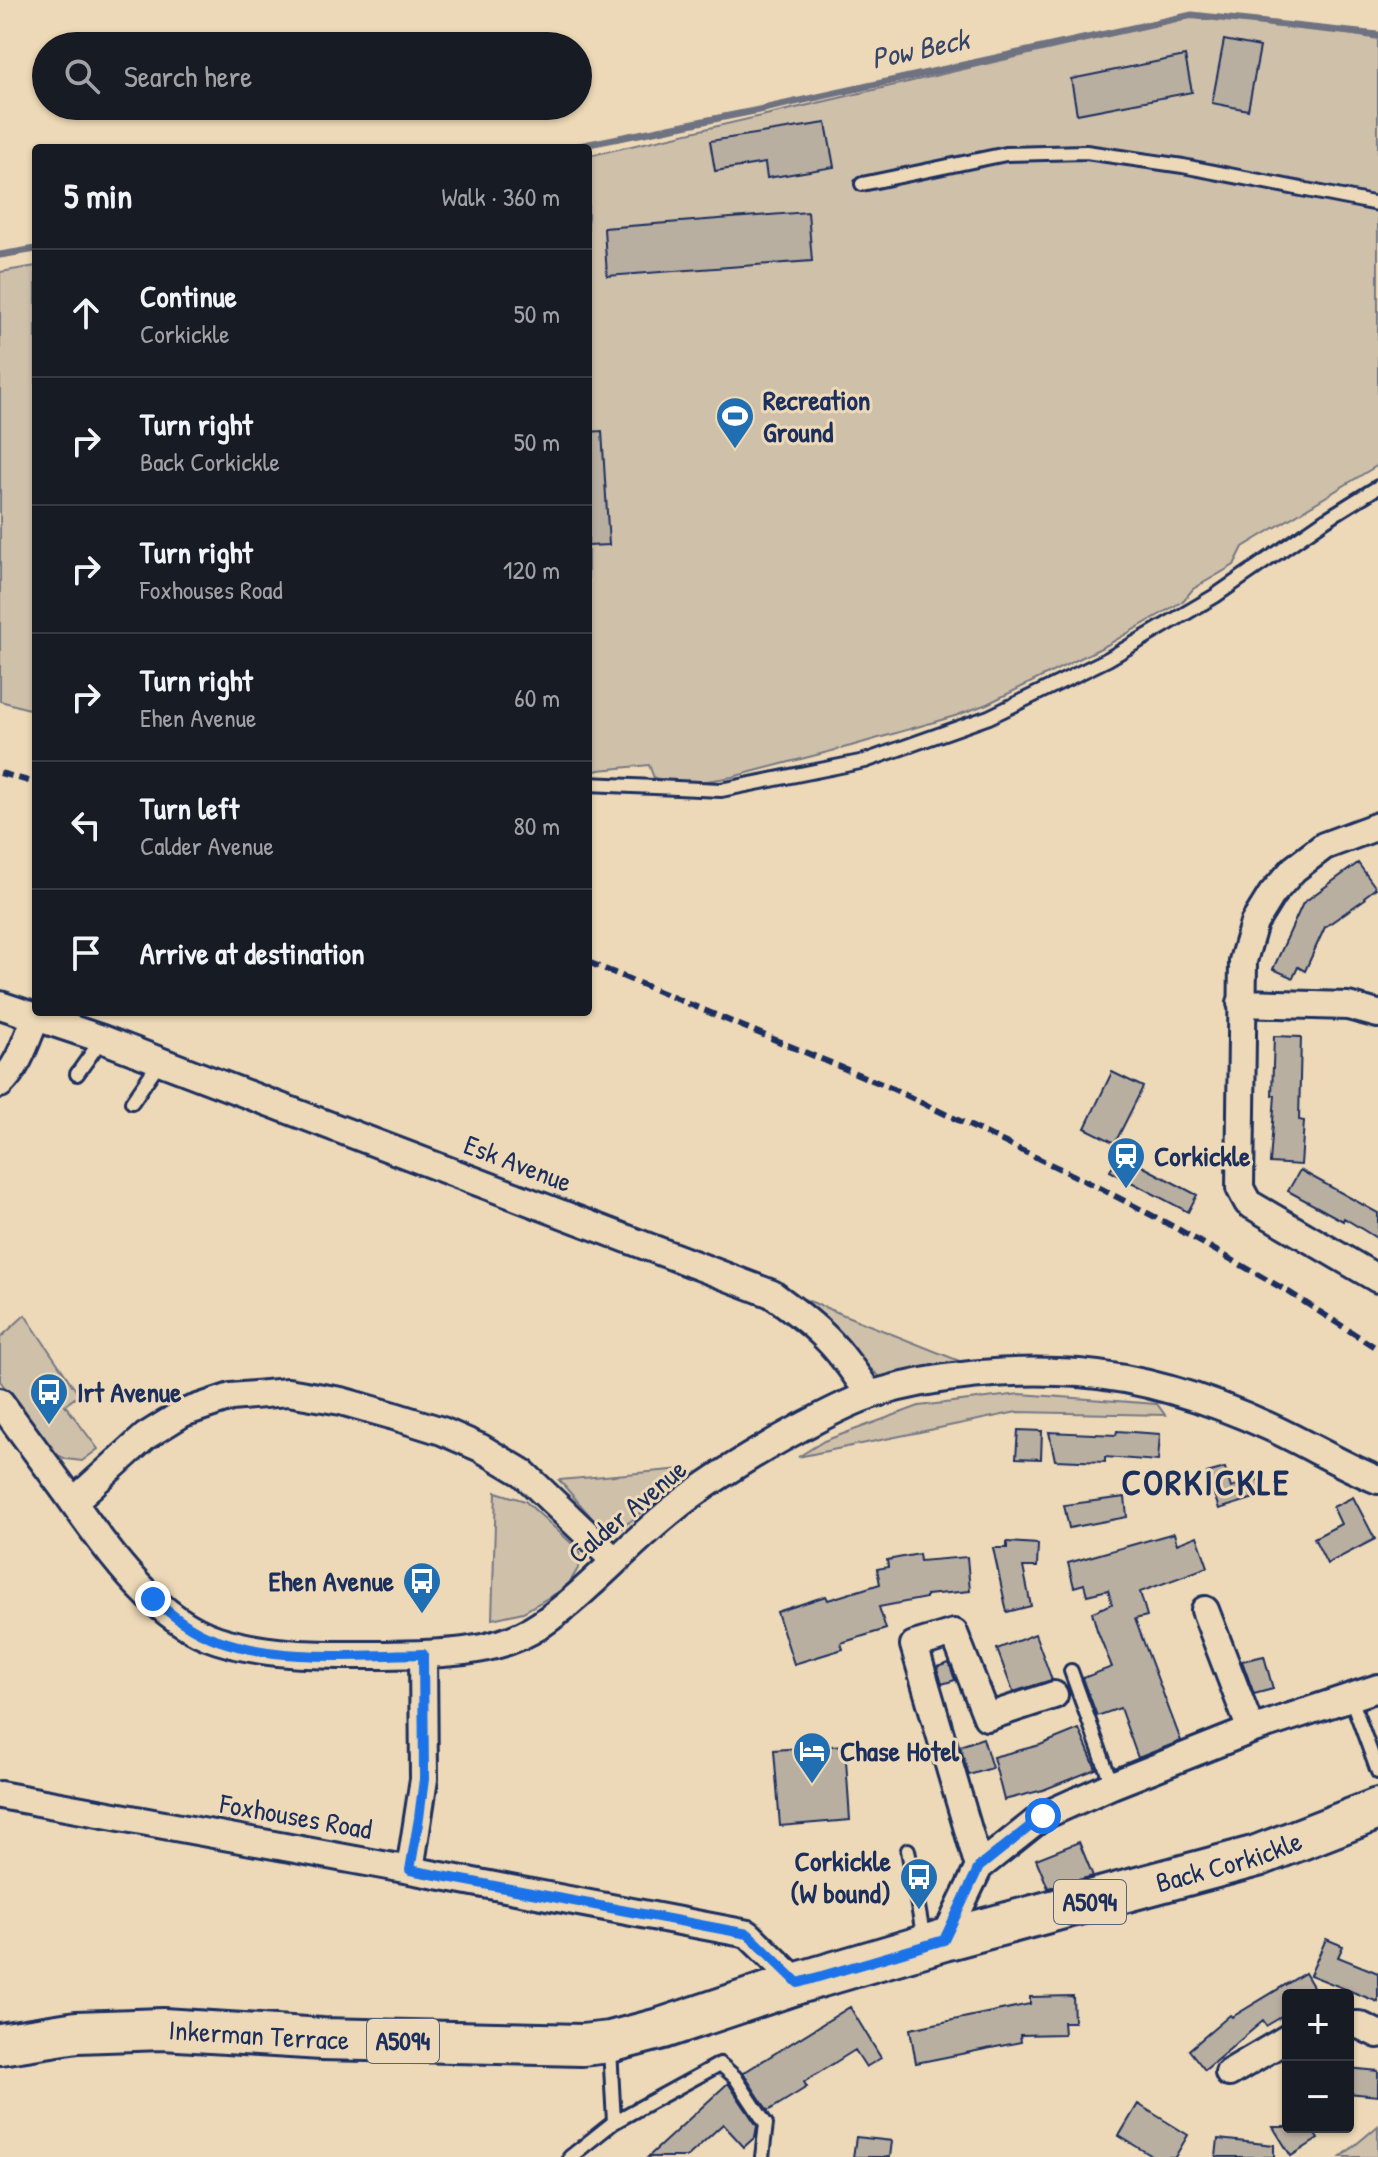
<!DOCTYPE html>
<html lang="en">
<head>
<meta charset="utf-8">
<style>
	:root { --surface:#171b24; --page:#20242c; --text:#f1f3f6; --muted:#9ea1a6; --line:#363941 }
	body { margin:0; font-family:"Patrick Hand",sans-serif; background:var(--page); color:var(--text) }
	.controls { position:absolute; right:24px; bottom:24px; display:grid; overflow:hidden; border-radius:8px; box-shadow:0 2px 6px #0004 }
	.controls button { width:72px; height:72px; display:grid; place-items:center; padding:0; border:0; border-bottom:2px solid var(--line); background:var(--surface); color:var(--text); font:40px sans-serif }
	.stop { position:absolute; width:24px; height:24px; margin:-18px; border:6px solid #1a73e8; border-radius:50%; background:#fff }
	.stop.end { background:#1a73e8; border-color:#fff; box-shadow:0 2px 8px #0008 }
	.list { margin:0; padding:0; list-style:none }
	h2 { display:flex; justify-content:space-between; align-items:center; height:104px; margin:0; padding:0 32px; font-size:34px }
	h2 small { font-size:26px; font-weight:400; color:var(--muted) }
	.list li { display:grid; grid-template-columns:52px 1fr auto; gap:24px; align-items:center; box-sizing:border-box; height:128px; padding:0 32px; border-top:2px solid var(--line) }
	.list b { display:block; font-size:30px; white-space:nowrap }
	.list p { margin:0; font-size:26px; white-space:nowrap; color:var(--muted) }
	.list em { font-size:26px; font-style:normal; color:var(--muted) }
	.icon { flex:none; width:44px; height:44px; fill:none; stroke:currentColor; stroke-width:2; stroke-linecap:round; stroke-linejoin:round }
	.map { position:relative; flex:none; width:1378px; height:2157px; overflow:hidden }
	.search { position:absolute; background:var(--surface); box-shadow:0 2px 6px #0004; left:32px; top:32px; width:560px; height:88px; display:flex; align-items:center; gap:20px; box-sizing:border-box; padding:0 28px; border-radius:44px; color:var(--muted); font-size:30px }
	.panel { position:absolute; background:var(--surface); box-shadow:0 2px 6px #0004; left:32px; top:144px; width:560px; height:872px; border-radius:8px }
	.map>svg:first-child { display:block }
</style>
</head>
<body>
<div class="map">
<svg width="1378" height="2157" viewBox="0 0 1378 2157">
	<rect width="100%" height="100%" fill="#edd9b7"/>
	<filter id="ink" filterUnits="userSpaceOnUse"><feTurbulence type="fractalNoise" baseFrequency=".0125" numOctaves="2"/><feDisplacementMap in="SourceGraphic" scale="16" xChannelSelector="R" yChannelSelector="G"/><feConvolveMatrix kernelMatrix="1 2 1 2 8 2 1 2 1" color-interpolation-filters="sRGB"/></filter>
	<g filter="url(#ink)">
		<path fill="#cfc0aa" stroke="#757884" stroke-width="2" d="M1185 18 1276 22 1378 39V465L1243 547 1234 565 1193 589 1183 601 1107 645 987 704 955 716 851 746 732 777 688 784 654 778 649 765 599 770 588 773V156Z
			M36 266V711L0 701V272Z
			M804 1299 962 1362 895 1378 880 1377 863 1362 849 1341Z
			M25 1315 79 1395 65 1405 98 1449 82 1461 66 1459 55 1454 0 1381V1338Z
			M1020 1394 1157 1404 1165 1415 1017 1412 798 1457 824 1441 919 1406Z
			M683 1469C662 1493 641 1515 614 1533L598 1525 559 1480Z
			M496 1492 525 1501 579 1550 580 1565 567 1587 523 1612 492 1619Z
			M1378 2126V2157H1341Z"/>
		<g fill="none" stroke-linecap="round" stroke-linejoin="round">
			<path stroke="#6e7281" stroke-width="7" d="M569 148 754 111 1192 15 1378 35
				M0 255 36 249"/>
		</g>
		<path fill="#b9afa1" stroke="#1b2f5e" stroke-width="2" d="M1224 40 1260 47 1248 110 1212 103Z
			M1185 56 1192 92 1077 114 1071 79Z
			M826 123 834 167 767 178 765 163 715 171 710 141Z
			M808 212 812 261 607 276 604 228Z
			M602 431 609 545 588 546V432Z
			M1358 863 1376 888 1364 897 1365 899 1325 927 1305 971 1298 967 1293 978 1273 969 1303 903Z
			M1274 1036 1301 1037 1299 1120 1304 1121 1301 1165 1270 1163 1275 1095H1272Z
			M1112 1072 1143 1087 1115 1143 1085 1128Z
			M1119 1154 1197 1195 1188 1212 1110 1171Z
			M1300 1170 1378 1213V1239L1344 1218 1343 1221 1288 1191Z
			M1018 1430 1042 1431 1041 1459 1016 1458Z
			M1117 1431 1160 1434 1158 1461 1105 1457V1462L1055 1460 1049 1432 1116 1435Z
			M1225 1468 1231 1488 1259 1479 1264 1495 1219 1509 1207 1473Z
			M1125 1497 1127 1517 1069 1528 1064 1505Z
			M1353 1497 1375 1539 1327 1564 1314 1538 1341 1524 1333 1507Z
			M1174 1533 1177 1544 1197 1536 1208 1567 1140 1592 1147 1616 1135 1619 1181 1741 1138 1758 1120 1708 1097 1716 1083 1678 1112 1667 1097 1630 1092 1612 1112 1604 1108 1590 1087 1595 1084 1584 1074 1587 1068 1563Z
			M1007 1542 1038 1544 1037 1567H1023L1031 1606 1007 1612 993 1548H1007Z
			M919 1554 920 1561 967 1557 970 1591 926 1595V1598L879 1607 886 1629 841 1643 843 1649 794 1664 777 1612 826 1596 828 1600 880 1584 877 1569 888 1567 887 1560Z
			M1035 1634 1052 1680 1013 1692 997 1649Z
			M1264 1656 1273 1689 1254 1694 1242 1661Z
			M949 1663 955 1680 942 1684 937 1667Z
			M1079 1729 1096 1769 1043 1790 1004 1800 993 1757 1040 1745Z
			M983 1738 992 1768 969 1775 960 1746Z
			M845 1745 850 1820 780 1826 774 1750Z
			M1079 1842 1093 1876 1048 1888 1036 1859Z
			M1326 1939 1343 1946 1338 1957 1378 1973V2002L1310 1975Z
			M1305 1973 1318 1995H1288V2013L1266 2026 1263 2021 1205 2070 1189 2050 1230 2015 1232 2017Z
			M1073 1996 1074 2022H1063L1064 2034 1020 2035 1021 2042 916 2063 910 2029 1030 2004V1997Z
			M850 2007 881 2058 866 2067 855 2050 804 2082 807 2087 768 2111 743 2073Z
			M1348 2068 1378 2071V2096L1348 2093Z
			M728 2083 757 2126 755 2137 744 2147 723 2124 687 2157H648Z
			M1138 2104 1188 2135 1175 2157H1154L1119 2136Z
			M1273 2127H1310L1318 2139 1291 2156Z
			M856 2137 892 2141 890 2157H853Z
			M1218 2139 1274 2145V2157H1216Z"/>
		<g fill="none" stroke-linecap="round" stroke-linejoin="round">
			<g stroke="#1b2f5e" stroke-width="18">
				<path id="lane" d="M862 184 1006 154 1086 152 1183 166 1378 204
					M588 784 721 790 865 761 989 717 1108 659 1215 596 1325 520 1378 487
					M77 1074 102 1039
					M132 1102 160 1061
					M1071 1671 1112 1785
					M1351 1698 1378 1772
					M908 1850 924 1940
					M610 2049 614 2122
					M570 2157 614 2122 720 2064 735 2077 766 2124 762 2157"/>
			</g>
			<g stroke="#1b2f5e" stroke-width="32">
				<path id="street" d="M1378 826 1324 846 1294 869 1272 894 1254 923 1243 961 1240 1188 1248 1203 1378 1279
					M1241 1003 1348 1006 1378 1014
					M0 1005 102 1039 772 1294C791 1308 811 1322 827 1339 844 1356 857 1376 870 1395
					M0 1084C19 1066 26 1041 36 1017
					M0 1402C22 1432 44 1462 66 1492 104 1545 153 1620 218 1640 272 1657 329 1655 385 1655 436 1654 496 1655 540 1625 588 1592 627 1546 672 1510 712 1478 756 1452 800 1428 823 1416 848 1402 873 1394 936 1375 1013 1368 1079 1373 1144 1378 1211 1400 1270 1427 1307 1444 1341 1465 1378 1480
					M73 1502 146 1436 183 1413 231 1397 288 1392 341 1401 394 1416 442 1431 481 1448 523 1473 615 1561
					M1205 1610 1251 1730
					M0 1795 410 1870 748 1934 798 1983
					M979 1867 914 1645 954 1633 987 1717 1054 1695
					M410 1870 424 1779 423 1654
					M944 1940 979 1867 1043 1816 1112 1785 1251 1730 1378 1688
					M1348 2025H1359L1378 2034
					M1229 2073 1288 2038"/>
			</g>
			<g stroke="#1b2f5e" stroke-width="46">
				<g id="primary">
					<path id="s1" d="M0 2044 77 2032 163 2029 322 2039 582 2045 610 2042 663 2028 798 1983 944 1940 1257 1856 1378 1809"/>
				</g>
			</g>
			<use href="#lane" stroke="#edd9b7" stroke-width="12"/>
			<use href="#street" stroke="#edd9b7" stroke-width="26"/>
			<use href="#primary" stroke="#edd9b7" stroke-width="40"/>
			<path stroke="#1b2f5e" stroke-width="6" stroke-dasharray="12 6" stroke-linecap="butt" d="M0 773 36 783
				M588 962 891 1088 1100 1188 1174 1227 1287 1291 1378 1349"/>
		</g>
	</g>
	<g fill="none" stroke-linecap="round" stroke-linejoin="round" filter="url(#ink)">
		<path stroke="#1a73e8" stroke-width="10" d="M153 1599C172 1615 191 1631 215 1639 280 1663 355 1655 423 1654L424 1779 419 1818 410 1870 748 1934 798 1983 944 1940 979 1867 1043 1816"/>
	</g>
	<defs>
		<g id="stadium-pin" transform="scale(2)"><path d="M0 17L-7.5 6A9.5 9.5 0 1 1 7.5 6Z" fill="#1f6fb2" stroke="#edd9b7"/><path d="M0-5a6.5 5 0 1 0 0 10a6.5 5 0 1 0 0-10ZM-3.5-1.8h7v3.6h-7Z" fill="#fff"/></g>
		<g id="station-pin" transform="scale(2)"><path d="M0 17L-7.5 6A9.5 9.5 0 1 1 7.5 6Z" fill="#1f6fb2" stroke="#edd9b7"/><path d="M-3-6H3Q5-6 5-4V2Q5 4 3 4L4.5 6H3L1.5 4h-3L-3 6H-4.5L-3 4Q-5 4-5 2V-4Q-5-6-3-6ZM-3.5-4v3h7v-3ZM-3.5 1v1.5H-2V1ZM2 1v1.5H3.5V1Z" fill="#fff"/></g>
		<g id="bus-pin" transform="scale(2)"><path d="M0 17L-7.5 6A9.5 9.5 0 1 1 7.5 6Z" fill="#1f6fb2" stroke="#edd9b7"/><path d="M-5-6H5V4H4V6H2V4H-2V6H-4V4H-5ZM-3.5-4V0h7V-4ZM-3.5 1.2v1.5H-2V1.2ZM2 1.2v1.5H3.5V1.2Z" fill="#fff"/></g>
		<g id="hotel-pin" transform="scale(2)"><path d="M0 17L-7.5 6A9.5 9.5 0 1 1 7.5 6Z" fill="#1f6fb2" stroke="#edd9b7"/><path d="M-6-4.5h1.5V1H6V5H4.5V3h-9V5H-6ZM-4 0a1.8 1.8 0 1 1 3.6 0ZM.5 0V-2.5h3Q6-2.5 6 0Z" fill="#fff"/></g>
	</defs>
	<g fill-rule="evenodd">
		<use href="#stadium-pin" x="735" y="416"/>
		<use href="#station-pin" x="1126" y="1156"/>
		<use href="#bus-pin" x="49" y="1392"/>
		<use href="#bus-pin" x="422" y="1581"/>
		<use href="#hotel-pin" x="812" y="1751"/>
		<use href="#bus-pin" x="919" y="1877"/>
	</g>
	<g text-anchor="middle" stroke-width="6" stroke-linejoin="round" paint-order="stroke">
		<g fill="#edd9b7" stroke="#5a6279" stroke-width="2">
			<rect x="1054" y="1880" width="72" height="44" rx="6"/>
			<rect x="367" y="2019" width="72" height="44" rx="6"/>
		</g>
		<g font-size="26" font-weight="bold" fill="#1b2f5e">
			<text x="1090" y="1911">A5094</text>
			<text x="403" y="2050">A5094</text>
		</g>
		<g font-size="28" font-weight="bold" fill="#1b2f5e" stroke="#edd9b7" text-anchor="start">
			<text x="763" y="410">Recreation<tspan x="763" dy="32">Ground</tspan></text>
			<text x="1154" y="1166">Corkickle</text>
			<text x="77" y="1402">Irt Avenue</text>
			<text x="394" y="1591" text-anchor="end">Ehen Avenue</text>
			<text x="840" y="1761">Chase Hotel</text>
			<text x="891" y="1871" text-anchor="end">Corkickle<tspan x="891" dy="32">(W bound)</tspan></text>
		</g>
		<g font-size="28" fill="#1b2f5e" stroke="#edd9b7">
			<text transform="translate(518 1163) rotate(21)" y="10">Esk Avenue</text>
			<text transform="translate(627 1511) rotate(-40)" y="10">Calder Avenue</text>
			<text transform="translate(296 1816) rotate(10)" y="10">Foxhouses Road</text>
			<text dy="10" stroke="none"><textPath href="#s1" startOffset="1256">Back Corkickle</textPath></text>
			<text dy="10" stroke="none"><textPath href="#s1" startOffset="260">Inkerman Terrace</textPath></text>
		</g>
		<g font-size="30" font-style="italic" fill="#37456a" stroke="#edd9b7">
			<text transform="translate(920 49) rotate(-12)" y="10">Pow Beck</text>
		</g>
		<g font-size="36" font-weight="bold" letter-spacing="2" fill="#1b2f5e" stroke="#edd9b7">
			<text x="1206" y="1495">CORKICKLE</text>
		</g>
	</g>
</svg>
<div class="controls">
<button>+</button>
<button>−</button>
</div>
<div class="stop" style="left:1043px;top:1816px"></div>
<div class="stop end" style="left:153px;top:1599px"></div>
<div class="search"><svg class="icon" aria-label="search" viewBox="0 0 24 24"><circle cx="10" cy="10" r="6"/><path d="M15 15l6 6"/></svg>Search here</div>
<section class="panel">
<h2>5 min<small>Walk · 360 m</small></h2>
<ul class="list">
<li><svg class="icon" aria-label="ahead" viewBox="0 0 24 24"><path d="M12 20V5M6 11l6-6 6 6"/></svg><div><b>Continue</b><p>Corkickle</p></div><em>50 m</em></li>
<li><svg class="icon" aria-label="right" viewBox="0 0 24 24"><path d="M7 20v-9h11M14 6l5 5-5 5"/></svg><div><b>Turn right</b><p>Back Corkickle</p></div><em>50 m</em></li>
<li><svg class="icon" aria-label="right" viewBox="0 0 24 24"><path d="M7 20v-9h11M14 6l5 5-5 5"/></svg><div><b>Turn right</b><p>Foxhouses Road</p></div><em>120 m</em></li>
<li><svg class="icon" aria-label="right" viewBox="0 0 24 24"><path d="M7 20v-9h11M14 6l5 5-5 5"/></svg><div><b>Turn right</b><p>Ehen Avenue</p></div><em>60 m</em></li>
<li><svg class="icon" aria-label="left" viewBox="0 0 24 24"><path d="M17 20v-9H6M10 6l-5 5 5 5"/></svg><div><b>Turn left</b><p>Calder Avenue</p></div><em>80 m</em></li>
<li><svg class="icon" aria-label="arrive" viewBox="0 0 24 24"><path d="M6 21V4h12l-3 4 3 4H6"/></svg><div><b>Arrive at destination</b></div></li>
</ul>
</section>
</div>
</body>
</html>
